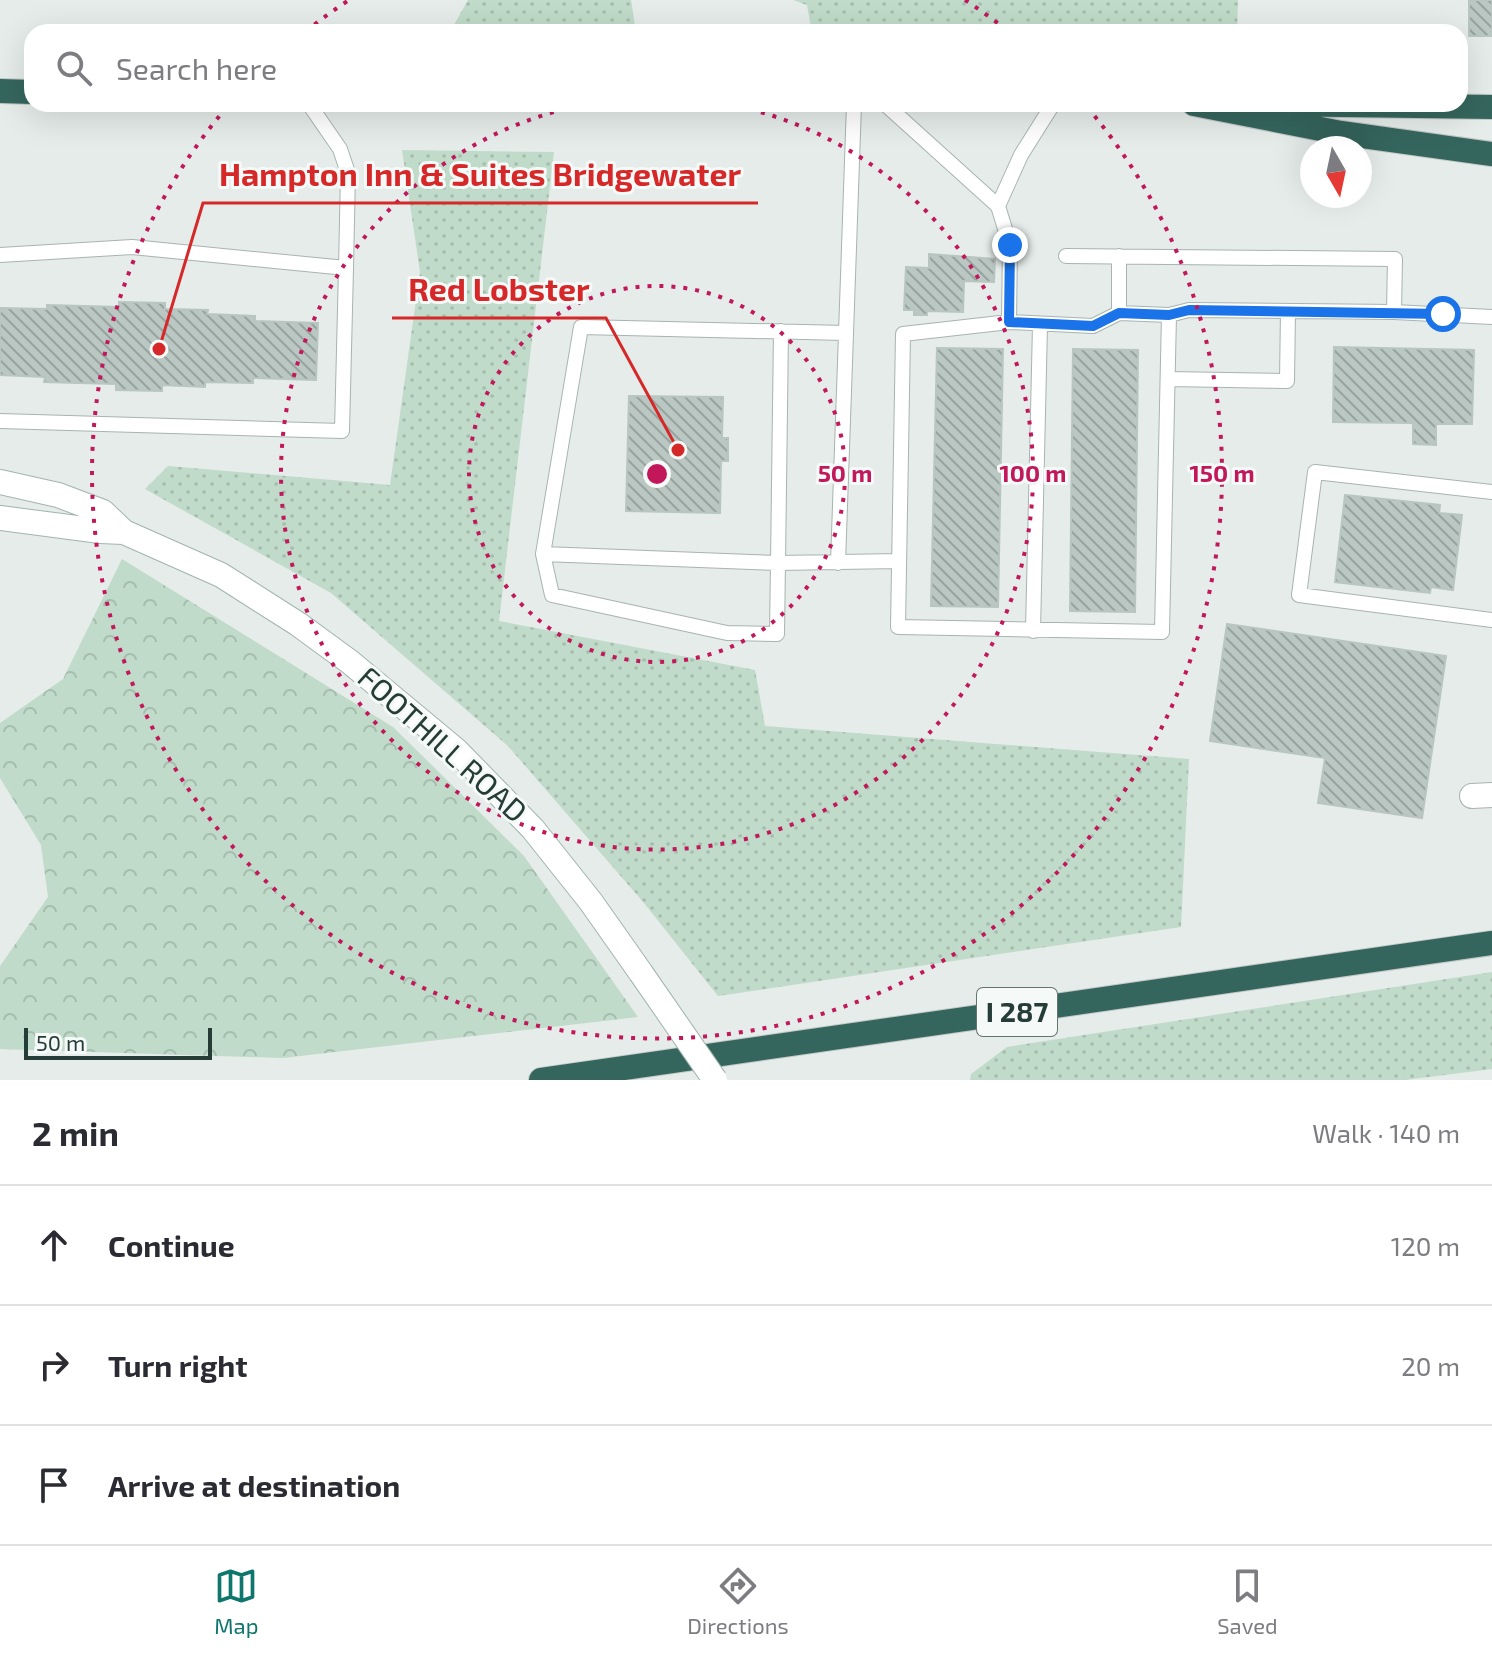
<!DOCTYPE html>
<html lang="en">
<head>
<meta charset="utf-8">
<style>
	:root { --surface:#fff; --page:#f2f2f3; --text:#2b2b33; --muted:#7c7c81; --line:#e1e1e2; --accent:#0f766e }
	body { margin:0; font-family:"Exo 2",sans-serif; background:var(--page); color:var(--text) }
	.compass { position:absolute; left:1300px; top:136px; width:72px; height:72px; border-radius:50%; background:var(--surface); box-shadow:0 8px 32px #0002; rotate:171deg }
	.scale { position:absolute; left:24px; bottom:20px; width:188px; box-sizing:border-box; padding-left:8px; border:4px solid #263c37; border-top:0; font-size:22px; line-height:28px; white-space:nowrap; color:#263c37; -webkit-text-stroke:6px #f5f9f7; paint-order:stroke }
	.stop { position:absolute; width:24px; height:24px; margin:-18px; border:6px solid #1a73e8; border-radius:50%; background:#fff }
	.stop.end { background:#1a73e8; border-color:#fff; box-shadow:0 2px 8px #0008 }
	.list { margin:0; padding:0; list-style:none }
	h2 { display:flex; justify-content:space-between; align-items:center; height:104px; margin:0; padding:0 32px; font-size:34px }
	h2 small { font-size:26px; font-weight:400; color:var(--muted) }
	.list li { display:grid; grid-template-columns:52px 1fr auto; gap:24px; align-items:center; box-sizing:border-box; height:120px; padding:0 32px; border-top:2px solid var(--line) }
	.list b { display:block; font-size:30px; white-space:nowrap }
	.list em { font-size:26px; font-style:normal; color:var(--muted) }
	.icon { flex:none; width:44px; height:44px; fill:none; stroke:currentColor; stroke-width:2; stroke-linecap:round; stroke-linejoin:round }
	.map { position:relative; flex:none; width:1492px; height:1080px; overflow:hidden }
	.search { position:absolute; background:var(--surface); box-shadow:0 8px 32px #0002; left:24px; right:24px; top:24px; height:88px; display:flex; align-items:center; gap:20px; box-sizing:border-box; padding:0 28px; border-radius:24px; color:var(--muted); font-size:30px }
	.sheet { height:464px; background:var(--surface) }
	nav { display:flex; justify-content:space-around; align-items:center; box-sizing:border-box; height:112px; border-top:2px solid var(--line); background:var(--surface); font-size:22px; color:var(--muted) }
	nav a { display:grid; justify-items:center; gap:4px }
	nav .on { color:var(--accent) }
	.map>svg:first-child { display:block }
</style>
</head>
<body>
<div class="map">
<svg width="1492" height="1080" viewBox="0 0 1492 1080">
	<defs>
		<pattern id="grass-dots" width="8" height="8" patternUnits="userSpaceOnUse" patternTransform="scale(2)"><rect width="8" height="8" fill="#c0dbc9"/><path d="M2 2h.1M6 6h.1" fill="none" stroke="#a5bdad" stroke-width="1.8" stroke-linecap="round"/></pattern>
		<pattern id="forest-crowns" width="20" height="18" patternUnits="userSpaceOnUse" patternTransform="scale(2)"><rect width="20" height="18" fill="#c0dbc9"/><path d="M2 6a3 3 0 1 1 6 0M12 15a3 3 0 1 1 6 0" fill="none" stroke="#a5bdad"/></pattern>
		<pattern id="building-back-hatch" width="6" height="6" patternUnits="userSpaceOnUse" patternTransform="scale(2)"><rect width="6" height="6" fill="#bac7c2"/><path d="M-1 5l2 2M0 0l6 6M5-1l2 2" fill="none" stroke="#97a39e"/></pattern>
	</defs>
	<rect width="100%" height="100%" fill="#e5ece9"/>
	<path fill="url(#grass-dots)" d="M468 0H631L636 32H450Z
		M793 0H1238L1237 32H812L807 5Z
		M402 150 554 152 499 621 755 670 765 726 1189 759 1181 927 718 996 644 903 508 746 331 593 145 489 168 466 390 485 420 272Z
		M1492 972V1069L1405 1080H970L971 1074 1007 1047Z"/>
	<path fill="url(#forest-crowns)" d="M122 559 393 727 524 856 638 1017 283 1058 0 1049V966L48 897 41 845 0 778V723L63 679Z"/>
	<path fill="url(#building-back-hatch)" stroke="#b8c5c0" stroke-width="2" d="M1469 0H1492V36H1469Z
		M929 254 995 259 994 282 964 281 963 312 927 311V315H914V310H904L906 267 929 268Z
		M119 302 165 303V309L208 310 207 314 255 316V321L318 323 316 380 253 378V383L205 382V387L162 385V391L116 390V384L44 382 45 377 0 375V308L47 309V305L119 307Z
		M1334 347 1474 350 1472 424H1436V445L1413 444V423L1333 422Z
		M937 348 1003 349 998 607 931 606Z
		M1073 349 1138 350 1135 612 1070 611Z
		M629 396 723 397 722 438H728V461H721L720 513 626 511Z
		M1345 495 1440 505 1439 513 1462 515 1453 590 1431 587 1430 593 1335 582Z
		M1227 624 1446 656 1422 818 1318 803 1325 758 1210 741Z"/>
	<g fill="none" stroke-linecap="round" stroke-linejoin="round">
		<g stroke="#a8b4b0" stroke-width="16">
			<path id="lane" d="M309 104 340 149 348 173 346 268
				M885 104 998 206 1010 245 1009 322
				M998 206 1021 155 1053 104
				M0 255 132 247 346 268 342 431 0 421
				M1066 256 1395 259 1394 312
				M1119 313V256
				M1169 315 1162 632 898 627 903 334 1009 322 1093 326 1119 313 1169 315 1189 310 1394 312 1492 317
				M845 333 581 327 543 554 552 595 727 633 777 634 778 563 899 561
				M1168 379 1287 381 1288 311
				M1492 492 1315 472 1299 595 1492 620
				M543 554 778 563 781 331
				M838 563 854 104
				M1033 631 1040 325"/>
		</g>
		<g stroke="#a8b4b0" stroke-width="26">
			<path id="street" d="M1472 796 1492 795"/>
		</g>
		<g stroke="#a1b4ae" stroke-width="26">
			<path id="secondary" d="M0 482 58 495 103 512 124 532 221 575 298 624 350 662 457 751 533 829 591 902 641 973
				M0 518 100 531 124 532"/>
		</g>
		<g stroke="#c2c8c7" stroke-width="26">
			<path id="highway" d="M0 91 32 92
				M1194 104 1341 133 1492 154
				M1268 104 1492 107
				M541 1080 1492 943"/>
		</g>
		<use href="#lane" stroke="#fff" stroke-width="14"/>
		<use href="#street" stroke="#fff" stroke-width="24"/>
		<use href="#secondary" stroke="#fff" stroke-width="24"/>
		<use href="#highway" stroke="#35665d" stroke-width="24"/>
		<g stroke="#a1b4ae" stroke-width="26" stroke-linecap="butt">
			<path id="secondary-bridge" d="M641 973 715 1080"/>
		</g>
		<use href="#secondary-bridge" stroke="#fff" stroke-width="24"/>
	</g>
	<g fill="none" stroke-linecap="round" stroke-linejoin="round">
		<path stroke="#1a73e8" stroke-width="10" d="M1010 245 1009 322 1093 326 1119 313 1169 315 1189 310 1443 314"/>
	</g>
	<g fill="none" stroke="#c2185b" stroke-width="4" stroke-dasharray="4 8">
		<circle cx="657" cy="474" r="188"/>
		<path d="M726 104A376 376 0 1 1 588 104"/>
		<path d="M305 32A565 565 0 0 1 349 0M965 0A565 565 0 0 1 1009 32M1087 107A565 565 0 1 1 227 107"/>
	</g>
	<g text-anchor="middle" stroke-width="6" stroke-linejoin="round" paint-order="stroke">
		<rect fill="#f5f9f7" stroke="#647571" stroke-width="2" x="977" y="988" width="80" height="48" rx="6"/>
		<g font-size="28" font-weight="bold" fill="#263c37">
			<text x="1017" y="1022">I 287</text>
		</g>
		<g font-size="30" fill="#263c37" stroke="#f5f9f7">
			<text transform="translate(442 745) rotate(42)" y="10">FOOTHILL ROAD</text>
		</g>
	</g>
	<circle cx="657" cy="474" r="12" fill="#c2185b" stroke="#f5f9f7" stroke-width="4"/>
	<g font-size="24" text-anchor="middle" font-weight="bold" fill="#c2185b" stroke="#f5f9f7" stroke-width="6" stroke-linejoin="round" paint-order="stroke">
		<text x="845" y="482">50 m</text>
		<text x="1033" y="482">100 m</text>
		<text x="1222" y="482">150 m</text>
	</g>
	<path fill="none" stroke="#d62828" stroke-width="3" d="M159 349L203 203H758M678 450L606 318H392"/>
	<g fill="#d62828" stroke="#f5f9f7" stroke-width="3">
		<circle cx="159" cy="349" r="8"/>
		<circle cx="678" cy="450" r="8"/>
	</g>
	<g font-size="32" text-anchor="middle" font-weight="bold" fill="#d62828" stroke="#f5f9f7" stroke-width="6" stroke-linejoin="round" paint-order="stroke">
		<text x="480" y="186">Hampton Inn &amp; Suites Bridgewater</text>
		<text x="499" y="301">Red Lobster</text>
	</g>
</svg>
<svg class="compass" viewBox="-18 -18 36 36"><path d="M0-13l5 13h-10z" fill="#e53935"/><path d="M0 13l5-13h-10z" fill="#7c7c81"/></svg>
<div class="scale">50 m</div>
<div class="stop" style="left:1443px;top:314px"></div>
<div class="stop end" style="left:1010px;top:245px"></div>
<div class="search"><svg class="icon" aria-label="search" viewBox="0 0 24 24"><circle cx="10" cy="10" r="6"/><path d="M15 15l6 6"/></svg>Search here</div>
</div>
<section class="sheet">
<h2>2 min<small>Walk · 140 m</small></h2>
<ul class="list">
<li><svg class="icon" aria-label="ahead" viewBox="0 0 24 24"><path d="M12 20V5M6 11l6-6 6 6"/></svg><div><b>Continue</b></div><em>120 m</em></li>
<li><svg class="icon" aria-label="right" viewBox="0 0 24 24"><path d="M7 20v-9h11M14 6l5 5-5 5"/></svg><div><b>Turn right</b></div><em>20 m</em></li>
<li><svg class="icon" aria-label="arrive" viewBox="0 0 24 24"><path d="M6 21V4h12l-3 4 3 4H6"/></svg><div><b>Arrive at destination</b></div></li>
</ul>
</section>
<nav>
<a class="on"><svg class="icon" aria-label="map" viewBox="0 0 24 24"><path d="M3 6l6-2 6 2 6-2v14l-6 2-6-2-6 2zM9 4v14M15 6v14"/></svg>Map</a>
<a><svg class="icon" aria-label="directions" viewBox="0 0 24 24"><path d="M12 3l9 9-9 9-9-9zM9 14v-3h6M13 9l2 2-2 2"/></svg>Directions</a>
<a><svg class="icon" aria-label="saved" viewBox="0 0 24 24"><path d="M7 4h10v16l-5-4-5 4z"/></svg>Saved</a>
</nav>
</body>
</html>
